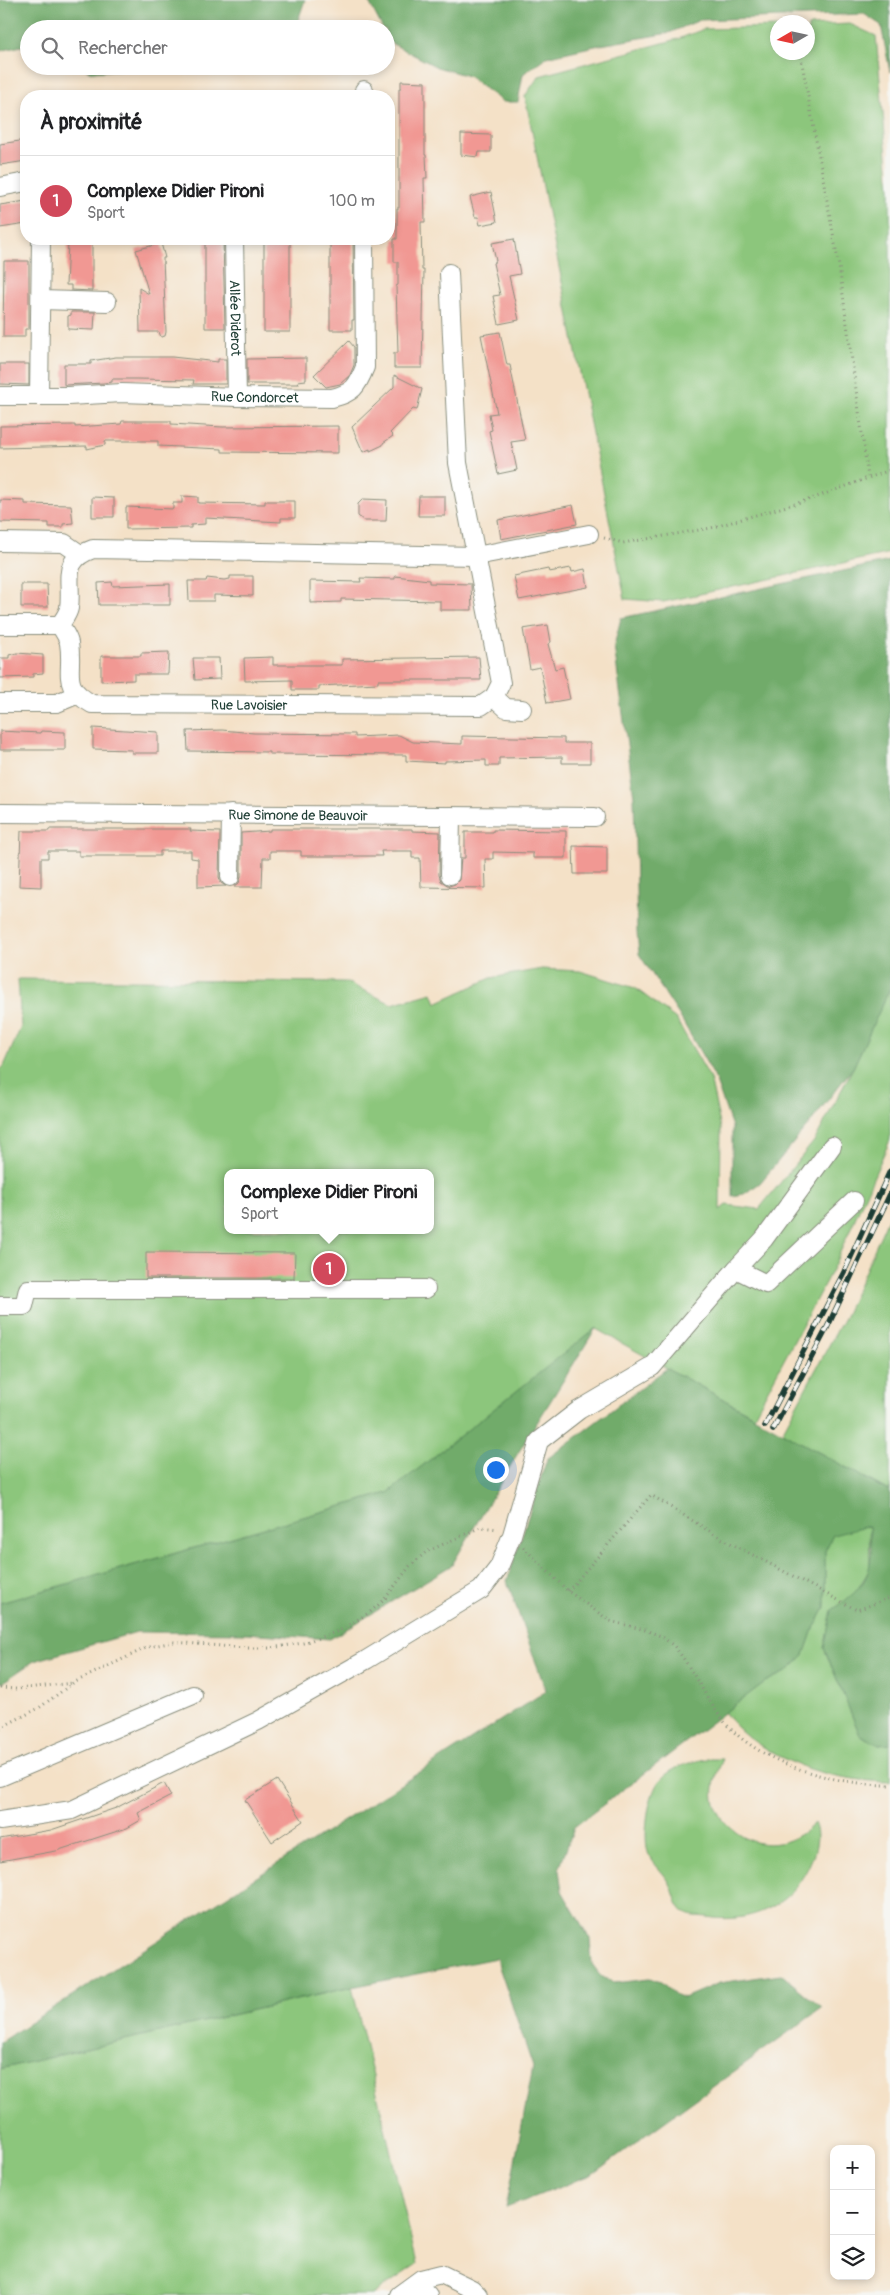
<!DOCTYPE html>
<html lang="fr">
<head>
<meta charset="utf-8">
<style>
	:root { --surface:#fff; --page:#f6f6f6; --text:#202124; --muted:#757577; --line:#e0e0e0; --accent:#d1495b }
	body { margin:0; font-family:Pangolin,sans-serif; background:var(--page); color:var(--text) }
	.controls { position:absolute; right:15px; bottom:15px; display:grid; overflow:hidden; border-radius:10px; box-shadow:0 2px 8px #0003 }
	.controls button { width:45px; height:45px; display:grid; place-items:center; padding:0; border:0; border-bottom:1px solid var(--line); background:var(--surface); color:var(--text); font:25px sans-serif }
	.compass { position:absolute; left:770px; top:15px; width:45px; height:45px; border-radius:50%; background:var(--surface); box-shadow:0 2px 8px #0003; rotate:261deg }
	.you { position:absolute; left:495px; top:1469px; width:18px; height:18px; margin:-12px; border:4px solid #fff; border-radius:50%; background:#1a73e8; box-shadow:0 0 0 8px #1a73e833 }
	.badge { display:grid; place-items:center; width:32px; height:32px; border-radius:50%; background:var(--accent); color:#fff; font-size:16px; font-weight:700 }
	.pin { position:absolute; translate:-50% -50%; border:2px solid #fff; box-shadow:0 1px 5px #0006 }
	.popup { position:absolute; left:224px; top:1169px; width:210px; height:65px; box-sizing:border-box; display:grid; place-content:center; border-radius:10px; background:var(--surface); filter:drop-shadow(0 1px 4px #0005); font-size:16px; white-space:nowrap; color:var(--muted) }
	.popup b { font-size:19px; color:var(--text) }
	.popup::after { content:''; position:absolute; left:50%; top:100%; margin-left:-10px; border:10px solid transparent; border-top-color:var(--surface) }
	.list { margin:0; padding:0; list-style:none }
	h2 { display:flex; justify-content:space-between; align-items:center; height:65px; margin:0; padding:0 20px; font-size:21px }
	h2 small { font-size:16px; font-weight:400; color:var(--muted) }
	.list li { display:grid; grid-template-columns:32px 1fr auto; gap:15px; align-items:center; box-sizing:border-box; height:90px; padding:0 20px; border-top:1px solid var(--line) }
	.list b { display:block; font-size:19px; white-space:nowrap }
	.list p { margin:0; font-size:16px; white-space:nowrap; color:var(--muted) }
	.list em { font-size:16px; font-style:normal; color:var(--muted) }
	.icon { flex:none; width:28px; height:28px; fill:none; stroke:currentColor; stroke-width:2; stroke-linecap:round; stroke-linejoin:round }
	.map { position:relative; flex:none; width:890px; height:2295px; overflow:hidden }
	.search { position:absolute; background:var(--surface); box-shadow:0 2px 8px #0003; left:20px; top:20px; width:375px; height:55px; display:flex; align-items:center; gap:12px; box-sizing:border-box; padding:0 18px; border-radius:28px; color:var(--muted); font-size:19px }
	.panel { position:absolute; background:var(--surface); box-shadow:0 2px 8px #0003; left:20px; top:90px; width:375px; height:155px; border-radius:20px }
	.map>svg:first-child { display:block }
</style>
</head>
<body>
<div class="map">
<svg width="890" height="2295" viewBox="0 0 890 2295">
	<rect width="100%" height="100%" fill="#f6f6f2"/>
	<filter id="ink" filterUnits="userSpaceOnUse"><feTurbulence type="fractalNoise" baseFrequency=".02" numOctaves="2"/><feDisplacementMap in="SourceGraphic" scale="10" xChannelSelector="R" yChannelSelector="G"/><feConvolveMatrix kernelMatrix="1 2 1 2 8 2 1 2 1" color-interpolation-filters="sRGB"/></filter>
	<filter id="wash" filterUnits="userSpaceOnUse"><feTurbulence type="fractalNoise" baseFrequency=".0096" numOctaves="4" result="noise"/><feDisplacementMap in="SourceGraphic" scale="20" xChannelSelector="R" yChannelSelector="G"/><feGaussianBlur stdDeviation="1.12" result="paint"/><feColorMatrix in="noise" values="0 0 0 0 0 0 0 0 0 0 0 0 0 0 0 0 0 1.4 0 .05"/><feComposite in="paint" operator="in"/></filter>
	<g filter="url(#wash)">
		<rect width="100%" height="100%" fill="#f4e1c7"/>
		<path fill="#8cc67b" stroke="#568258" fill-rule="evenodd" d="M850 24 876 36 890 190V553L663 602 625 599 525 96 539 76 678 39 704 29 777 27 778 52H808V26Z
			M542 969 580 971 635 988 676 1019 710 1078 721 1129 720 1210 726 1205 759 1209 815 1140 853 1068 890 988V1140L834 1266 754 1416 596 1329 388 1493 0 1603V1070L4 1066 21 1027 18 979 346 982 392 1004 432 993 436 1003 491 978ZM228 1173H430V1230H228Z
			M890 1214V1488L889 1491 782 1432 846 1314Z
			M869 1526 870 1569 854 1595 832 1611 824 1648 860 1735 879 1745 890 1744V1782H887C829 1780 761 1761 724 1712L765 1682 786 1672 804 1655 812 1632 825 1608V1551L833 1534Z
			M706 1759H723C717 1772 712 1786 714 1800 717 1813 723 1821 732 1829 759 1852 790 1847 814 1823 823 1841 809 1869 798 1884 778 1912 740 1923 707 1917 700 1916 691 1917 685 1913 674 1905 675 1890 668 1880 662 1871 654 1865 649 1855 642 1839 648 1792 661 1779 673 1767 690 1762 706 1759Z
			M352 1987 417 2264 372 2295H0V2069Z"/>
		<path fill="#71ab6b" stroke="#487450" d="M0 0H305L295 29H29V48L21 46 0 51Z
			M368 0H890V72L881 25 864 14 700 20 669 33 595 46 546 57 523 74 518 102H503L468 76 437 67 389 42 386 36V29H383Z
			M79 66H166L92 72Z
			M890 561V988L853 1068 810 1123 760 1183 744 1194 732 1196V1127L714 1076 679 1015 639 954 637 932 634 797 614 646 621 618Z
			M596 1328 515 1458 452 1565 330 1639 246 1633 137 1632 34 1661 0 1684V1603L388 1493Z
			M667 1368 888 1491 890 1488V1744L879 1745 860 1735 824 1648 832 1610C869 1585 875 1571 869 1526L833 1535 825 1551V1608L812 1632 804 1655 786 1672 765 1682 574 1827 559 1870 562 1891 590 1939 592 1964 601 1976 614 1983 649 1979 661 1982 676 1995 684 1998 719 1983 781 1974 822 2008 591 2175 506 2208 533 2067 496 1958 352 1987 0 2069V2042L546 1691 507 1581 547 1459Z"/>
		<g id="blocks">
			<path fill="#f19893" d="M401 81 425 82V155H426L427 178H424L425 222H421L422 270H424L422 368H394V353H398L396 286 398 285V262H394V239H397V208H399V88H401Z
				M461 134 491 135V152H479L478 157 461 155Z
				M26 140V161L0 165V144Z
				M491 192 497 222 480 225 478 217H475L470 197Z
				M26 201V224L0 228V205Z
				M205 239H223L225 328H205Z
				M264 239H290V332H264Z
				M330 239H353L354 320H352V330H330Z
				M514 239 520 274 509 276 519 320 499 324 493 296 500 295 493 263 496 261 492 243Z
				M92 242V291L71 290V285H66L68 243Z
				M161 243 165 258H163L166 332 165 336 161 337 159 332H140L139 288 149 294 136 250Z
				M4 261H29V329H25V337H3Z
				M71 312H95L94 330 68 329V316L71 315Z
				M500 332 507 365H510L525 440 511 442 517 470 498 474 489 431 492 430 489 414 497 413 481 335Z
				M349 341 354 347V365L350 375 340 384 326 387 314 375Z
				M116 357H172L218 362V359H226V384H193L194 380 136 379H112V382L104 383 64 385V364H91V361Z
				M306 358V380L298 381 299 384H247V359Z
				M0 364H29V385L0 384Z
				M394 375 422 389 417 410 413 409 390 433 393 436 383 443V445L370 451V449L363 452 352 427 394 387Z
				M122 421H171V424L222 427 338 426V453L222 452V449L158 446V441H105V445L87 449V446L0 448V426L75 425V427L121 424Z
				M182 496 198 497V503L265 504V501H295V518H281V522L205 518V524L191 525V528L126 529V507L173 509V503H182Z
				M419 496H445V516H418Z
				M92 497 114 498V517H92Z
				M363 499 387 500 386 521H364L358 516V504Z
				M0 500 25 501V504L71 505 73 523 63 524V527H49V523L0 522Z
				M573 505 577 524 501 539 498 520Z
				M571 568 572 572 585 569 588 587 519 600 514 576 548 569 549 572Z
				M230 576H253V596L214 595V601H189L188 581H206L207 578 224 580 230 579Z
				M395 576 429 580V583L471 584 472 610H440V601L341 599V602L310 603V581L361 582 360 578 395 579Z
				M112 582 113 586 170 584V605H99L98 583Z
				M21 584H47L48 607H21Z
				M548 625 551 642 548 644 555 669 563 667 570 699 547 703 540 667 530 669 523 629Z
				M169 652 168 674H134V680L101 681V656H141V653Z
				M17 653 43 655V673L33 674V677L0 678V658H9V655Z
				M273 657V665H342V659L479 657 481 680H378V683L319 686V690H292V680L245 681 244 658Z
				M193 658H219L220 679 195 680Z
				M93 728 158 732V753H132V750L93 749Z
				M222 730 254 733 355 734V737L399 735 413 742 462 744V736L564 738V743H590V763H562V757L499 758V766H486V760L445 761V763L406 761V755L269 754V752L188 751 187 731Z
				M0 731 40 733 41 731 65 732V750H0Z
				M49 829H191L190 831 220 832 219 877 221 883 226 886 198 887V859L191 858V851H160V856H79V851H48V858H41V887L19 886 21 831H49Z
				M270 829H412V831L440 832 439 875 441 881 449 886 455 884 459 880 461 858H465V832H493V830L566 831V858H533V853L493 852V859H485L486 888 421 887 420 858H412V851H381L382 856H301V851H270V858H263L262 887H234L239 883 241 877V833L270 831Z
				M573 846 607 847V874H574Z
				M146 1252 295 1253 294 1278H146Z
				M277 1780 303 1821 272 1842 245 1800Z
				M164 1783 171 1796 138 1813 141 1820 127 1828 56 1851 0 1861V1839L51 1830 116 1808Z"/>
		</g>
	</g>
	<g filter="url(#ink)">
		<use href="#blocks" fill-opacity="0" stroke="#8a8f7e" stroke-width="1"/>
		<g fill="none" stroke-linecap="round" stroke-linejoin="round">
			<g stroke="#8a8f7e" stroke-width="20">
				<g id="minor">
					<path d="M364 90V96"/>
					<path d="M0 187 26 182"/>
					<path id="s1" d="M234 239 237 397"/>
					<path d="M41 300 107 302"/>
					<path id="s2" d="M0 396H68L122 393 237 397 332 398C353 393 357 387 365 367L364 239"/>
					<path d="M39 396 41 239"/>
					<path d="M0 542 64 543 80 554"/>
					<path d="M0 625H60"/>
					<path id="s3" d="M60 625C63 631 68 637 69 643 74 673 59 686 92 704L481 706 494 697 501 683 458 463 449 273"/>
					<path d="M60 625C63 620 68 614 69 608 73 580 59 561 93 549L476 556 589 534"/>
					<path d="M494 697 506 708 522 709"/>
					<path d="M0 703H57L76 695"/>
					<path id="s4" d="M0 813 595 817"/>
					<path d="M450 875 451 816"/>
					<path d="M230 877 231 814"/>
					<path d="M736 1269 764 1239 832 1146"/>
					<path d="M0 1306H24L28 1289H426"/>
					<path d="M0 1777 193 1695"/>
					<path d="M0 1821 72 1810 258 1721 366 1660 481 1590 499 1567 512 1535 539 1441 579 1410 652 1367 736 1269 766 1284 854 1201"/>
					<path d="M399 2295 421 2279 441 2274 472 2289 478 2295"/>
					<path d="M419 2295 424 2291 428 2295"/>
				</g>
			</g>
			<path stroke="#8a8f7e" stroke-width="3" stroke-dasharray="1 4" stroke-linecap="butt" d="M800 52 839 266 868 477
				M604 538 623 543 711 528 811 499 890 470
				M523 1547 568 1591 610 1621 645 1630 661 1636 674 1646C695 1671 711 1711 733 1731 771 1767 839 1785 890 1785
				M568 1591 651 1495 719 1537 857 1610 890 1598
				M0 1688 17 1689 73 1683
				M0 1728 39 1708 73 1683 148 1647 173 1642 245 1648H270L303 1643 339 1631 370 1612 384 1600 410 1566 426 1552 481 1527 498 1529"/>
			<use href="#minor" stroke="#fff" stroke-width="18"/>
			<g stroke="#1f3d34" stroke-width="5.5">
				<path id="rail" d="M765 1426 844 1272 890 1171
					M773 1430 826 1330 890 1194"/>
			</g>
			<use href="#rail" stroke="#f6f6f2" stroke-width="4" stroke-dasharray="11" stroke-linecap="butt"/>
		</g>
	</g>
	<g text-anchor="middle" stroke-width="4" stroke-linejoin="round" paint-order="stroke">
		<g font-size="14" fill="#1f3d34" stroke="#f6f6f2">
			<text dy="5" stroke="none"><textPath href="#s1" startOffset="79">Allée Diderot</textPath></text>
			<text dy="5" stroke="none"><textPath href="#s2" startOffset="255">Rue Condorcet</textPath></text>
			<text dy="5" stroke="none"><textPath href="#s3" startOffset="248">Rue Lavoisier</textPath></text>
			<text dy="5" stroke="none"><textPath href="#s4" startOffset="298">Rue Simone de Beauvoir</textPath></text>
		</g>
	</g>
</svg>
<div class="controls">
<button>+</button>
<button>−</button>
<button><svg class="icon" aria-label="layers" viewBox="0 0 24 24"><path d="M12 4l9 5-9 5-9-5zM3 14l9 5 9-5"/></svg></button>
</div>
<svg class="compass" viewBox="-18 -18 36 36"><path d="M0-13l5 13h-10z" fill="#e53935"/><path d="M0 13l5-13h-10z" fill="#757577"/></svg>
<div class="you"></div>
<div class="pin badge" style="left:329px;top:1269px">1</div>
<div class="popup"><b>Complexe Didier Pironi</b>Sport</div>
<div class="search"><svg class="icon" aria-label="search" viewBox="0 0 24 24"><circle cx="10" cy="10" r="6"/><path d="M15 15l6 6"/></svg>Rechercher</div>
<section class="panel">
<h2>À proximité<small></small></h2>
<ul class="list">
<li><span class="badge">1</span><div><b>Complexe Didier Pironi</b><p>Sport</p></div><em>100 m</em></li>
</ul>
</section>
</div>
</body>
</html>
